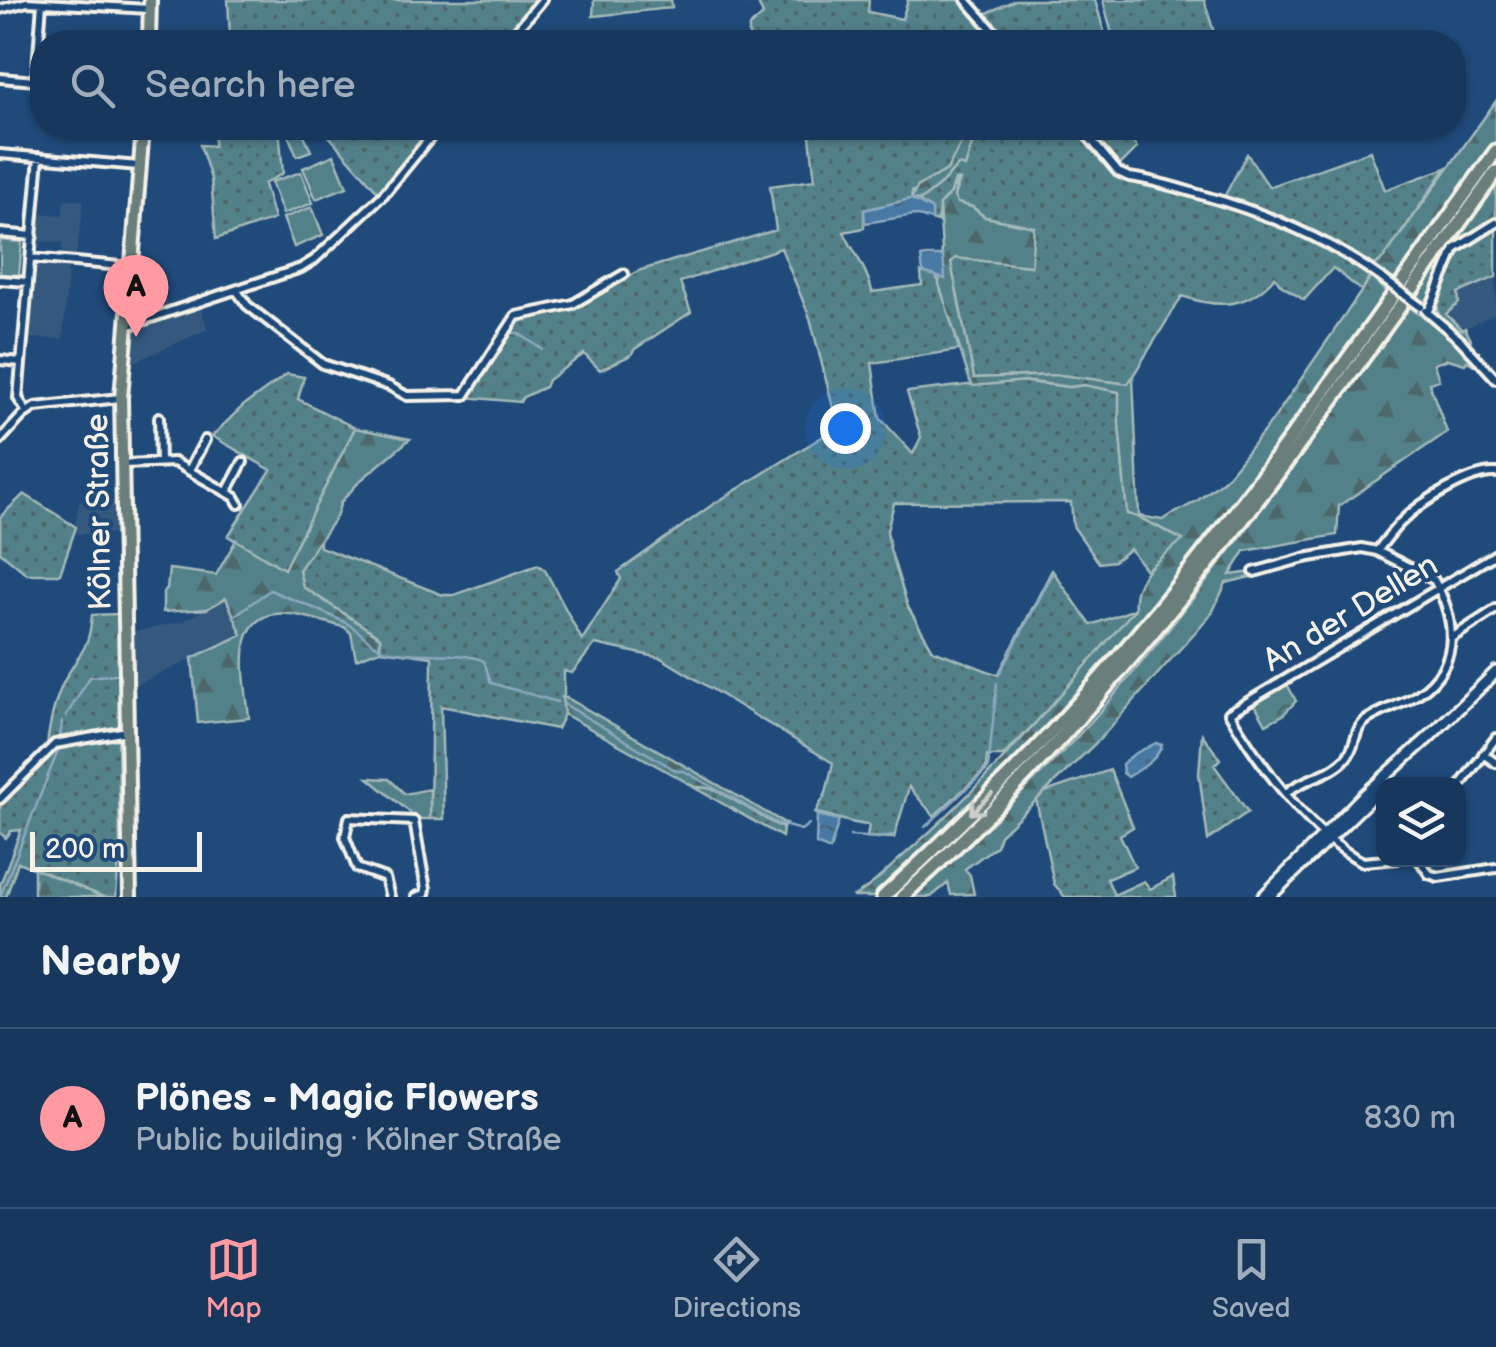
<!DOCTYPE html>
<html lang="en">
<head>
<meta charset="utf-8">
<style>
	:root { --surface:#17385c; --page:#244365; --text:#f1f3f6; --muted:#9eacbb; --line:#365272; --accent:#ff9aa2 }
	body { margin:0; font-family:"Balsamiq Sans",sans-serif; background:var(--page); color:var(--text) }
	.controls { position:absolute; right:30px; bottom:30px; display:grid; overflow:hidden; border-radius:20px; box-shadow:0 2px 8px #0004 }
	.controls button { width:90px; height:90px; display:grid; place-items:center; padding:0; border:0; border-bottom:2px solid var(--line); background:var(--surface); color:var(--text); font:50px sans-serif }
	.scale { position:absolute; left:30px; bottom:25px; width:172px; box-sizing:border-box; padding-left:10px; border:5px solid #f4f1e8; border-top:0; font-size:28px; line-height:35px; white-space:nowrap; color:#f4f1e8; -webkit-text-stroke:8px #1f4a7a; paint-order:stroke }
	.you { position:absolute; left:845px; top:428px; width:35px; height:35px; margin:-25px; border:8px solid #fff; border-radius:50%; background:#1a73e8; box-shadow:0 0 0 15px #1a73e833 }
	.badge { display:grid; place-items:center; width:65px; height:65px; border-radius:50%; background:var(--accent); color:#111; font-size:32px; font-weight:700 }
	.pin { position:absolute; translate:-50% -82px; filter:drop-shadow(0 2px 5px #0008) }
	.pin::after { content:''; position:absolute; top:52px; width:35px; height:30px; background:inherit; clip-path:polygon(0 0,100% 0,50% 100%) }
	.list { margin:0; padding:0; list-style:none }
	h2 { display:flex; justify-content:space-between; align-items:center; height:130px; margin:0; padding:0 40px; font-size:42px }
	h2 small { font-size:32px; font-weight:400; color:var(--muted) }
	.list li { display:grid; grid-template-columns:65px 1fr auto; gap:30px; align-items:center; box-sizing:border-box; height:180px; padding:0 40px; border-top:2px solid var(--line) }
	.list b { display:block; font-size:38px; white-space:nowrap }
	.list p { margin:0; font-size:32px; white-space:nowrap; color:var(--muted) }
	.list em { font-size:32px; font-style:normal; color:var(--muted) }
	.icon { flex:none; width:55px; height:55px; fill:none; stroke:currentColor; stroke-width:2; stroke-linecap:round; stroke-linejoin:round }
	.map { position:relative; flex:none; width:1496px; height:897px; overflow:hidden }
	.search { position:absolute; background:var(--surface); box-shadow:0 2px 8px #0004; left:30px; right:30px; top:30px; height:110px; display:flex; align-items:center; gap:25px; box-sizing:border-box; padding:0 35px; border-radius:40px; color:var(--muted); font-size:38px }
	.sheet { height:310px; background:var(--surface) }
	nav { display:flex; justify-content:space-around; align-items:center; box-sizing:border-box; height:140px; border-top:2px solid var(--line); background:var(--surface); font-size:28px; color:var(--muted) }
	nav a { display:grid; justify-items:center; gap:5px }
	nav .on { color:var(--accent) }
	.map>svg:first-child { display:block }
</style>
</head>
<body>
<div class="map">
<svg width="1496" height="897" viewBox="0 0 1496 897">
	<defs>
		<pattern id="grass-dots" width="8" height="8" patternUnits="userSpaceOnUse" patternTransform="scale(2.5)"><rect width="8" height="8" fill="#53818a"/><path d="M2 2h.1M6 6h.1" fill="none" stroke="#4e676b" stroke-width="1.8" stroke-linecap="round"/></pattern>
		<pattern id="forest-firs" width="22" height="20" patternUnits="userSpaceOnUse" patternTransform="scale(2.5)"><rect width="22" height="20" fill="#53818a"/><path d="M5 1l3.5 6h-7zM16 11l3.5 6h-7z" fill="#4e676b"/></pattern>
		<pattern id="park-crowns" width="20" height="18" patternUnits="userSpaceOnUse" patternTransform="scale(2.5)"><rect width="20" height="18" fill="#53818a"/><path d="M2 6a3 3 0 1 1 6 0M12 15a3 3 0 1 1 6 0" fill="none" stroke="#4e676b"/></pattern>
		<pattern id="water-ripples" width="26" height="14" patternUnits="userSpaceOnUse" patternTransform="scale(2.5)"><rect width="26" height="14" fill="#4679a4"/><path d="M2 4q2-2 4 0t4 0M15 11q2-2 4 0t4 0" fill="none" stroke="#47637a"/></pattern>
	</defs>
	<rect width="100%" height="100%" fill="#1f4a7a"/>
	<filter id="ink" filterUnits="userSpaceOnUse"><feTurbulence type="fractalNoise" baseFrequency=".01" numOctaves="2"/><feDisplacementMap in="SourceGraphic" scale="20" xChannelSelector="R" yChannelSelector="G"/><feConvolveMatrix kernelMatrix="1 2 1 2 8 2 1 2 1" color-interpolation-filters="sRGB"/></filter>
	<g filter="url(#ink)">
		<path fill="#35587e" d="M64 199 84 201 76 257 62 256V243L36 241 38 213 62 215Z
			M34 265 68 267 63 339 29 338Z
			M1496 277V313L1462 330 1446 314 1459 303 1457 293Z
			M136 295 165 296 173 316 200 307 208 329 130 364Z
			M79 501H114L115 534H74Z
			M238 589 242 636 134 686 133 632 184 621Z"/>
		<path fill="url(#grass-dots)" stroke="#a4b9b9" stroke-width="2.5" d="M228 0H545L508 42H215V37H230Z
			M594 0H671L672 8 593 16Z
			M745 0H869L868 12 902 19 908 0H961L989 31 983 42H749V27L763 15 758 3H745Z
			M1015 0H1095L1107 42H1006L983 15Z
			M1103 0H1204L1217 42H1114Z
			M214 128H279L283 173 264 184 274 219 216 239 211 179 200 145 214 146Z
			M322 128H433L379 193Z
			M809 128H969L947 170 912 192 911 199 864 210V228L844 232C852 249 870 275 872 292L922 285 921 272 935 275 943 289 959 350 872 363 880 418 913 454 921 437 907 392 1010 380 1069 387 1084 385 1120 392 1119 423 1127 514C1143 516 1166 533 1184 540L1146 570 1130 549 1114 561 1099 563 1073 526 1071 502 894 503 887 531 890 549 908 607 933 650 998 675 1052 570 1091 625 1135 609 1068 690 1003 756H987L986 768 982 773 934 816 909 787 894 838 867 837 869 825C849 824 835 816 815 813L826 793 833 763 661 658 595 644 572 673 564 671V714L557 729 441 706 444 819H430L432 657 380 650V637L303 587 299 570 320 539V547L443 595H454L538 565 545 570 582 640 621 579 618 572 712 505 838 427 810 318 781 248 680 282 691 312 635 349 631 355 600 370 584 354 548 380 545 387 523 397 520 402 464 397 519 317 570 307 641 270 776 230 770 186 815 180Z
			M977 128H1125L1137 148 1118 167 1124 173 1142 174 1224 197 1247 154 1269 187 1370 151 1385 190 1446 168 1384 258 1373 267C1333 241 1294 223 1251 204L1247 209 1316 239 1371 273 1362 291 1333 268 1304 300 1281 285 1275 277C1248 308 1219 309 1182 296L1128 384 1060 375 974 378 951 263 955 258 1031 266 1026 225 985 217 972 207 957 203 954 197 960 180H955L951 193 939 205 938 222 932 220V210L918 201 942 183 958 164 965 167Z
			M1496 226V277L1458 293 1459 303 1446 314 1462 330 1465 328 1471 340 1469 343 1439 316 1437 302 1451 259 1459 249Z
			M287 374 304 377 298 399 355 428 284 570 228 536 271 470 212 436 243 406Z
			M24 494 76 527 60 574H27L0 552V517Z
			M118 614 120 727 59 739 47 745C50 720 55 696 68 674 83 649 89 647 92 615Z
			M1202 734 1220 759 1214 765 1248 812 1208 840 1199 774Z
			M118 735 120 844 116 897H103L18 862 6 897H0V885L21 830 11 831 6 838 0 833V804L56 747Z
			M1110 770 1133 827 1120 835 1135 867 1107 879 1114 895 1144 881 1150 889 1173 877 1176 897H1065L1054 884 1036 799 1042 793Z
			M705 787 714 789 783 828 782 837 695 788Z"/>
		<path fill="url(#forest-firs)" stroke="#a4b9b9" stroke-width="2.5" d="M1496 101V141L1394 282 1373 267 1384 258Z
			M969 128H977L965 167 958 165 942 183 921 200 911 199 918 186 947 170Z
			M958 178 954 197 957 203 972 207 985 217 1034 227 1031 266 955 258 951 263 974 378 1060 375 1128 384 1133 377 1139 516 1162 520 1197 501 1225 479 1273 420 1371 277 1386 292C1293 421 1201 551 1097 671 1027 752 950 825 873 897H852C871 888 889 868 905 854 990 780 1061 694 1135 609 1131 576 1159 559 1183 540 1168 533 1142 516 1127 514L1119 423V392L1084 385 1069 387 1025 381 973 386 970 381 939 284 942 249 939 205 951 193Z
			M1496 181V221L1459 240 1449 253 1425 304 1415 297Z
			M1409 307 1452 337 1484 371 1467 361 1465 364 1448 359 1434 364 1439 380 1429 383 1447 432 1339 506 1337 535 1245 551 1230 575 1253 572 1254 576 1226 583 1212 613 1099 740 1000 835 996 846 965 869 970 875 974 894 951 895 948 883 931 897H910C977 835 1051 769 1110 700 1217 575 1312 440 1409 307Z
			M355 428 410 439 361 480 341 502 336 517 299 570 303 587 380 637V650L356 659 351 633 344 627C327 623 308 616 290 614 226 607 246 681 249 718L198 723 192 658 242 635 226 598 207 609 163 612V592L167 589 169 569 216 575 236 540 284 569Z
			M562 697 567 698 786 824 783 828C754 817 727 785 695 787L564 714Z
			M368 778 389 779 405 794 430 789V819H418Z
			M34 868 103 897H34Z"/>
		<path fill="url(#park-crowns)" stroke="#a4b9b9" stroke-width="2.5" d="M0 240 22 242 19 275 0 274Z
			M1287 684 1296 701 1283 715 1266 724 1254 703Z"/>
		<path fill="#53818a" stroke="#a4b9b9" stroke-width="2.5" d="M285 128H301L311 151 297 156Z
			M334 155 347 187 316 199 303 168Z
			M301 172 313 203 283 214 271 182Z
			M312 207 323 235 294 247 283 218Z"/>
		<path fill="url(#water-ripples)" stroke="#8ca9bf" stroke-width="2.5" d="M911 199 932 210V220L915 215 865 223 864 210Z
			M926 256H943L945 279 923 272 921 257Z
			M1156 743 1162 745C1157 760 1141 769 1128 777L1123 773 1122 764 1134 754Z
			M817 815 839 820 830 850 816 844Z"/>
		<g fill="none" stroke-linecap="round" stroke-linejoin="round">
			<path stroke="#8ca9bf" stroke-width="2.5" d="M509 333H518L542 349
				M234 616 270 590C296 601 323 611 348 624 361 631 369 645 385 650 412 658 463 650 484 661L491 683 557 702
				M1000 673 1053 573
				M564 704 677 771H684L776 823 801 830 809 824
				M66 716 90 677 117 674
				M60 738 62 722
				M925 827 988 769 997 683
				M850 836 879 838 893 835
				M0 897 59 748"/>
			<g stroke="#f4f1e8" stroke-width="14">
				<path id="street" d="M966 0 1003 42
					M0 9 27 2 149 9
					M507 42 542 0
					M0 78 36 81 42 3
					M1081 128 1118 172 1129 177C1153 180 1175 187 1198 194 1266 213 1325 237 1383 279
					M0 154 139 166
					M0 233 33 236
					M30 258 132 267
					M0 280 28 282
					M237 291 247 305 323 364 389 386 407 396 465 395 516 316 573 304 624 274
					M1426 311 1460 340 1496 379
					M1428 313 1455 249 1496 223
					M127 326 301 268 314 260 384 194 438 128
					M0 360 21 362
					M26 411 18 398 39 157
					M159 417 160 463
					M0 440 23 415 35 407 120 398
					M123 464 174 462 235 497 239 504
					M189 470 205 440
					M227 492 243 462
					M1377 551C1385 541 1393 529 1403 520 1421 502 1471 471 1496 473
					M1254 572 1304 558 1362 548 1377 551 1434 580C1459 625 1460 671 1410 699 1396 706 1381 711 1368 719 1353 728 1357 746 1346 758 1332 775 1303 778 1286 793
					M1453 637 1496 609
					M1483 754 1496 763
					M1458 788 1496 738
					M0 799 55 744 127 731
					M1397 859 1363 862C1311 836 1258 762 1229 713L1496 554
					M1419 859 1429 874 1438 877 1496 868
					M390 897 385 878 357 868 345 837 349 818 414 821 426 889 425 894 416 897"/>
			</g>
			<g stroke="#f4f1e8" stroke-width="16">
				<path id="secondary" d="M1426 740 1496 672
					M1271 895 1384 785
					M1263 897 1362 797 1429 737"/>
			</g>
			<g stroke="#f4f1e8" stroke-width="18">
				<path id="primary" d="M149 42 150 0
					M130 897 121 398 143 128"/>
			</g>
			<g stroke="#f4f1e8" stroke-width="19">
				<path id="highway" d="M883 897C959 827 1033 755 1101 677 1245 512 1368 329 1496 151
					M902 897C1139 682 1312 429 1496 172"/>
			</g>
			<use href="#street" stroke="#1f4a7a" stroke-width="6"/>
			<use href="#secondary" stroke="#1f4a7a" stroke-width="9"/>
			<use href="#primary" stroke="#6b7f7c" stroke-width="10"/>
			<use href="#highway" stroke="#6b7f7c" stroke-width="11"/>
			<g stroke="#f4f1e8" stroke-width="14" stroke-linecap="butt">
				<path id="street-bridge" d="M1383 279 1421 307"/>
			</g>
			<use href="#street-bridge" stroke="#1f4a7a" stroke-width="6"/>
		</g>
		<defs><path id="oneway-shaft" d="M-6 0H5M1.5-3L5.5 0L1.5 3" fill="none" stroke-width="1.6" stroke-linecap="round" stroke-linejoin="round" transform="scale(2.5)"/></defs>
		<use stroke="#cbcfc8" href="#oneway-shaft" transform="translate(981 804) rotate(136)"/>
	</g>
	<g text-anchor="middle" stroke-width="8" stroke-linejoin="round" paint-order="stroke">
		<g font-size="32" fill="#f4f1e8" stroke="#1f4a7a">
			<text transform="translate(98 512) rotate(-91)" y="11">Kölner Straße</text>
			<text transform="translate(1350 612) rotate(-31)" y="11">An der Dellen</text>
		</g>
	</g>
</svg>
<div class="controls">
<button><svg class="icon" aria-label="layers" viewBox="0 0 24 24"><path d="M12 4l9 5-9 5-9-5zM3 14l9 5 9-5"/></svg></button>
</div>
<div class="scale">200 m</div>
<div class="you"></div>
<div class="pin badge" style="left:136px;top:337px">A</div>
<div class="search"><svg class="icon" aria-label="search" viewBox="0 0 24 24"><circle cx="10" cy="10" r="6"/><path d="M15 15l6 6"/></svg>Search here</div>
</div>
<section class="sheet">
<h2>Nearby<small></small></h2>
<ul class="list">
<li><span class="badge">A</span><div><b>Plönes - Magic Flowers</b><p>Public building · Kölner Straße</p></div><em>830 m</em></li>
</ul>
</section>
<nav>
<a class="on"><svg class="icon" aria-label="map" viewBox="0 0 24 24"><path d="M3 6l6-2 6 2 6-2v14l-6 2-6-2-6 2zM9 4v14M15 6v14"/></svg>Map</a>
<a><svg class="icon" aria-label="directions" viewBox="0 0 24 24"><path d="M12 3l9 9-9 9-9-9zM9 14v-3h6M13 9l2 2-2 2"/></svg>Directions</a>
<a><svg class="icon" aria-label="saved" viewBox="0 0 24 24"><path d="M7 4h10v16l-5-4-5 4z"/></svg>Saved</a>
</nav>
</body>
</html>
